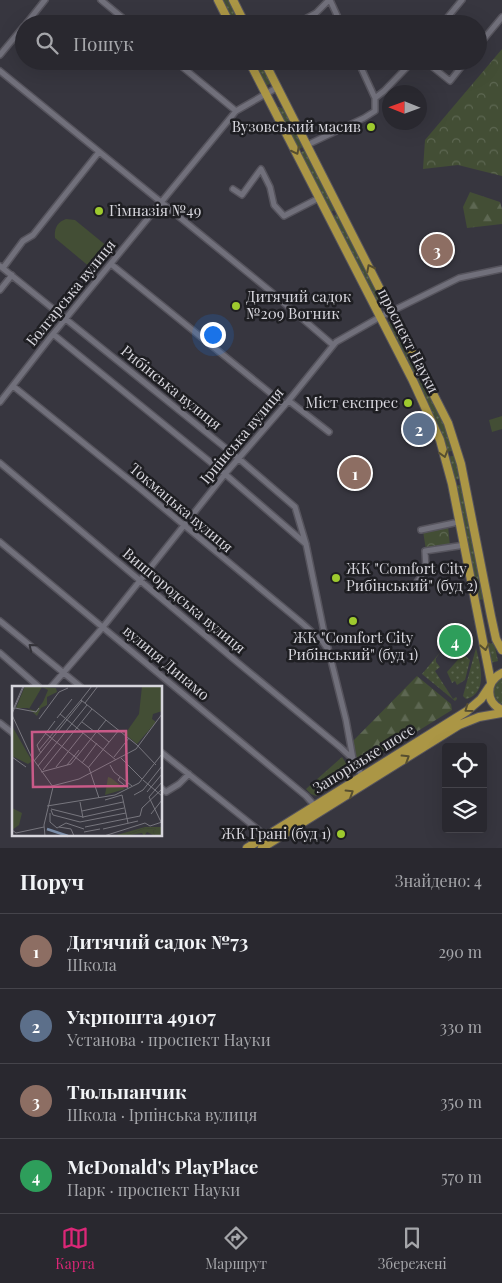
<!DOCTYPE html>
<html lang="uk">
<head>
<meta charset="utf-8">
<style>
	:root { --surface:#29282f; --page:#313037; --text:#f1f3f6; --muted:#a5a6aa; --line:#45444b; --accent:#db2777 }
	body { margin:0; font-family:"Playfair Display",serif; background:var(--page); color:var(--text) }
	.controls { position:absolute; right:15px; bottom:15px; display:grid; overflow:hidden; border-radius:5px; box-shadow:0 5px 20px #0002 }
	.controls button { width:45px; height:45px; display:grid; place-items:center; padding:0; border:0; border-bottom:1px solid var(--line); background:var(--surface); color:var(--text); font:25px sans-serif }
	.compass { position:absolute; left:382px; top:85px; width:45px; height:45px; border-radius:50%; background:var(--surface); box-shadow:0 5px 20px #0002; rotate:271deg }
	.you { position:absolute; left:212px; top:334px; width:18px; height:18px; margin:-12px; border:4px solid #fff; border-radius:50%; background:#1a73e8; box-shadow:0 0 0 8px #1a73e833 }
	.badge { display:grid; place-items:center; width:32px; height:32px; border-radius:50%; background:var(--accent); color:#fff; font-size:16px; font-weight:700 }
	.pin { position:absolute; translate:-50% -50%; border:2px solid #fff; box-shadow:0 1px 5px #0006 }
	.list { margin:0; padding:0; list-style:none }
	h2 { display:flex; justify-content:space-between; align-items:center; height:65px; margin:0; padding:0 20px; font-size:21px }
	h2 small { font-size:16px; font-weight:400; color:var(--muted) }
	.list li { display:grid; grid-template-columns:32px 1fr auto; gap:15px; align-items:center; box-sizing:border-box; height:75px; padding:0 20px; border-top:1px solid var(--line) }
	.list b { display:block; font-size:19px; white-space:nowrap }
	.list p { margin:0; font-size:16px; white-space:nowrap; color:var(--muted) }
	.list em { font-size:16px; font-style:normal; color:var(--muted) }
	.icon { flex:none; width:28px; height:28px; fill:none; stroke:currentColor; stroke-width:2; stroke-linecap:round; stroke-linejoin:round }
	.map { position:relative; flex:none; width:502px; height:848px; overflow:hidden }
	.search { position:absolute; background:var(--surface); box-shadow:0 5px 20px #0002; left:15px; right:15px; top:15px; height:55px; display:flex; align-items:center; gap:12px; box-sizing:border-box; padding:0 18px; border-radius:28px; color:var(--muted); font-size:19px }
	.sheet { height:365px; background:var(--surface) }
	nav { display:flex; justify-content:space-around; align-items:center; box-sizing:border-box; height:70px; border-top:1px solid var(--line); background:var(--surface); font-size:14px; color:var(--muted) }
	nav a { display:grid; justify-items:center; gap:2px }
	nav .on { color:var(--accent) }
	.map>svg:first-child { display:block }
</style>
</head>
<body>
<div class="map">
<svg width="502" height="848" viewBox="0 0 502 848">
	<defs>
		<pattern id="grass-dots" width="8" height="8" patternUnits="userSpaceOnUse" patternTransform="scale(1.25)"><rect width="8" height="8" fill="#434e35"/><path d="M2 2h.1M6 6h.1" fill="none" stroke="#5d6752" stroke-width="1.8" stroke-linecap="round"/></pattern>
		<pattern id="forest-firs" width="22" height="20" patternUnits="userSpaceOnUse" patternTransform="scale(1.25)"><rect width="22" height="20" fill="#434e35"/><path d="M5 1l3.5 6h-7zM16 11l3.5 6h-7z" fill="#5d6752"/></pattern>
		<pattern id="park-crowns" width="20" height="18" patternUnits="userSpaceOnUse" patternTransform="scale(1.25)"><rect width="20" height="18" fill="#434e35"/><path d="M2 6a3 3 0 1 1 6 0M12 15a3 3 0 1 1 6 0" fill="none" stroke="#5d6752"/></pattern>
	</defs>
	<rect width="100%" height="100%" fill="#37363f"/>
	<path fill="url(#grass-dots)" d="M221 0H230L242 24H233Z
		M252 61H261L272 83 265 86Z
		M275 106 285 109 304 146 298 150Z
		M306 150 337 209 330 212 299 153Z
		M339 213 386 305 379 308 332 217Z
		M393 320 421 374 414 377 386 323Z
		M422 377 446 424 455 450 447 452 415 380Z
		M456 455 461 479 454 480 448 457Z
		M463 484 485 599 478 600 455 486Z
		M494 643 498 661 490 663 487 644Z
		M476 648C480 664 489 693 466 699L463 696Z
		M442 650 436 658V662L440 667 435 671 453 699 456 697 457 699 455 701 422 674Z
		M463 654 470 660 465 680 457 685 455 681 452 683 447 672Z
		M500 677H502V708L494 700 492 688Z"/>
	<path fill="url(#forest-firs)" d="M470 192 500 202 502 209V224L467 228 463 207Z
		M417 676 451 704 452 710 361 766 356 759 351 743Z
		M342 757 350 769V775L319 795 316 796 311 794 306 789Z"/>
	<path fill="url(#park-crowns)" d="M502 49V176L458 165 423 169 425 140Z
		M448 526 450 546 426 550 423 531Z"/>
	<path fill="#434e35" d="M66 219 75 220 108 247 91 268 55 238C54 229 57 222 66 219Z
		M502 416V429L492 432 489 420Z"/>
	<g fill="none" stroke-linecap="round" stroke-linejoin="round">
		<g stroke="#56545d" stroke-width="8">
			<path id="minor" d="M101 0 130 24
				M330 0 341 24
				M26 24 45 0
				M296 24 316 13 329 0
				M442 24 462 0
				M478 46 502 17
				M0 55 24 26
				M175 61 236 111
				M358 61 375 98
				M425 61 450 81 466 61
				M0 71 269 290 333 345
				M307 145 364 118 375 111V98L384 91 413 61
				M233 189 242 195 261 169 270 187 274 205 284 216 319 198
				M111 264 285 405
				M0 266 238 458 295 507 306 544 324 632 346 720 353 759
				M3 268 23 241 33 235 99 152
				M0 290 12 275
				M53 334 225 474 306 544
				M13 386 138 487 302 623 323 642 327 648
				M289 401 329 432
				M0 402 53 334 236 111 278 87
				M0 463 237 662 340 747 353 759 362 776
				M421 530 454 523
				M0 542 306 796 315 806
				M417 582 426 570 425 551 465 545
				M0 621 81 687
				M0 653 39 687
				M51 687 103 627 225 474 285 405 336 342 380 317 459 278 502 269
				M0 723 14 734
				M161 752 261 832 263 839
				M161 788 166 792 179 784 189 774"/>
		</g>
		<g stroke="#56545d" stroke-width="10">
			<path id="primary" d="M218 0 230 24
				M233 0 245 24
				M249 61 413 381 440 440 452 484 491 682
				M264 61 448 423 461 464 491 616 496 639 502 650
				M502 673C485 682 485 702 502 710
				M247 848 467 711 481 699 489 687
				M262 848 459 725 479 717 502 713"/>
		</g>
		<use href="#minor" stroke="#71707b" stroke-width="5"/>
		<use href="#primary" stroke="#ab9645" stroke-width="8"/>
	</g>
	<defs><path id="oneway-chevron" d="M-2-3.5L2.5 0L-2 3.5" fill="none" stroke-width="1.6" stroke-linecap="round" stroke-linejoin="round" transform="scale(1.25)"/></defs>
	<g stroke="#564e30">
		<use href="#oneway-chevron" transform="translate(296 151) rotate(63)"/>
		<use href="#oneway-chevron" transform="translate(370 268) rotate(-117)"/>
		<use href="#oneway-chevron" transform="translate(444 454) rotate(73)"/>
		<use href="#oneway-chevron" transform="translate(485 647) rotate(79)"/>
		<use href="#oneway-chevron" transform="translate(468 709) rotate(144)"/>
		<use href="#oneway-chevron" transform="translate(406 758) rotate(-32)"/>
		<use href="#oneway-chevron" transform="translate(350 793) rotate(-32)"/>
	</g>
	<use stroke="#333238" href="#oneway-chevron" transform="translate(32 647) rotate(-141)"/>
	<g fill="#9eca2e" stroke="#1e1e22" stroke-width="2">
		<circle cx="371" cy="127" r="5"/>
		<circle cx="99" cy="211" r="5"/>
		<circle cx="236" cy="306" r="5"/>
		<circle cx="408" cy="403" r="5"/>
		<circle cx="336" cy="578" r="5"/>
		<circle cx="353" cy="621" r="5"/>
		<circle cx="341" cy="834" r="5"/>
	</g>
	<g text-anchor="middle" stroke-width="5" stroke-linejoin="round" paint-order="stroke">
		<g font-size="15" fill="#d7d6dd" stroke="#1e1e22" text-anchor="end">
			<text x="361" y="132">Вузовський масив</text>
			<text x="109" y="216" text-anchor="start">Гімназія №49</text>
			<text x="246" y="302" text-anchor="start">Дитячий садок<tspan x="246" dy="17">№209 Вогник</tspan></text>
			<text x="398" y="408">Міст експрес</text>
			<text x="346" y="574" text-anchor="start">ЖК "Comfort City<tspan x="346" dy="17">Рибінський" (буд 2)</tspan></text>
			<text x="353" y="643" text-anchor="middle">ЖК "Comfort City<tspan x="353" dy="17">Рибінський" (буд 1)</tspan></text>
			<text x="331" y="839">ЖК Грані (буд 1)</text>
		</g>
		<g font-size="15" fill="#d7d6dd" stroke="#1e1e22">
			<text transform="translate(71 293) rotate(-51)" y="5">Болгарська вулиця</text>
			<text transform="translate(408 341) rotate(63)" y="5">проспект Науки</text>
			<text transform="translate(171 388) rotate(39)" y="5">Рибінська вулиця</text>
			<text transform="translate(242 436) rotate(-50)" y="5">Ірпінська вулиця</text>
			<text transform="translate(181 508) rotate(40)" y="5">Токмацька вулиця</text>
			<text transform="translate(184 601) rotate(40)" y="5">Вишгородська вулиця</text>
			<text transform="translate(166 663) rotate(40)" y="5">вулиця Динамо</text>
			<text transform="translate(364 759) rotate(-32)" y="5">Запорізьке шосе</text>
		</g>
	</g>
	<g transform="translate(12 686)">
		<rect width="150" height="150" fill="#37363f"/>
		<path d="M133 142 144 143 141 145 143 150 135 146 132 150 130 147 112 150Z" fill="#434e35"/>
		<path d="M133 141H150V150H143L141 145 144 143 133 142 112 150H101Z" fill="#434e35"/>
		<path d="M13 0 44 2 45 6 35 11V19L29 22 25 30 16 22H4ZM30 1 36 4 31 16 24 25 17 23ZM130 0 150 1V25L141 28 140 33 144 36 125 58 113 48 127 28ZM0 40 20 75 16 78 0 70ZM96 91 99 92 113 103 93 109Z" fill="#434e35" fill-rule="evenodd"/>
		<path d="M0 122 10 127 7 139 0 144Z" fill="#434e35"/>
		<path fill="none" stroke="#798ca7" stroke-width="2.5" d="M35 143 56 150"/>
		<path fill="none" stroke="#77767e" stroke-width="1" d="M69 14 80 0M73 17 86 0M3 22 24 26 27 22M0 26 11 0M0 28 12 0M48 28 104 74M0 29 19 70 41 101 32 139 33 150M45 32 60 13M27 33 47 6 56 2M70 36 83 46M84 45 97 56M33 47 77 82 87 112M27 64 25 59 43 35M29 67 27 64 69 14 125 59 144 79M0 71 14 81M102 71 117 52M109 72 130 93M22 75 70 15M70 77 85 57M55 79 67 64M98 79 102 86 120 100M26 80 75 19M44 81 71 47M76 82 107 44M31 84 80 23M29 86 59 78 94 34M108 91 106 94 116 102M131 94 150 110M40 100 67 93 124 63 150 28M135 106 150 88M122 109 131 104 150 80M93 114 110 109 116 137M68 116 71 132M35 120 103 109 127 97 150 68M39 123 71 131 112 122M39 124 41 129 68 136 114 127M70 125 111 116M38 127V136L45 142 54 137 72 143M139 128 150 114M128 130 130 122 150 103M149 136 137 111 150 96M133 137 138 140 150 136M47 141 59 143 62 150M73 141 128 130M91 143 126 135M0 144 4 147 32 141M72 146 88 143M92 150 133 137"/>
		<path fill="#c95a88" fill-opacity="0.15" stroke="#c95a88" stroke-width="2.5" d="M114 45 115 100 21 101 20 46Z"/>
		<rect width="150" height="150" fill="none" stroke="#d7d6dd" stroke-width="2.5"/>
	</g>
</svg>
<div class="controls">
<button><svg class="icon" aria-label="locate" viewBox="0 0 24 24"><circle cx="12" cy="12" r="6"/><path d="M12 2v4M12 18v4M2 12h4M18 12h4"/></svg></button>
<button><svg class="icon" aria-label="layers" viewBox="0 0 24 24"><path d="M12 4l9 5-9 5-9-5zM3 14l9 5 9-5"/></svg></button>
</div>
<svg class="compass" viewBox="-18 -18 36 36"><path d="M0-13l5 13h-10z" fill="#e53935"/><path d="M0 13l5-13h-10z" fill="#a5a6aa"/></svg>
<div class="you"></div>
<div class="pin badge" style="left:355px;top:473px;background:#8d6e63">1</div>
<div class="pin badge" style="left:419px;top:429px;background:#5c6f8a">2</div>
<div class="pin badge" style="left:437px;top:250px;background:#8d6e63">3</div>
<div class="pin badge" style="left:455px;top:641px;background:#2e9e5b">4</div>
<div class="search"><svg class="icon" aria-label="search" viewBox="0 0 24 24"><circle cx="10" cy="10" r="6"/><path d="M15 15l6 6"/></svg>Пошук</div>
</div>
<section class="sheet">
<h2>Поруч<small>Знайдено: 4</small></h2>
<ul class="list">
<li><span class="badge" style="background:#8d6e63">1</span><div><b>Дитячий садок №73</b><p>Школа</p></div><em>290 m</em></li>
<li><span class="badge" style="background:#5c6f8a">2</span><div><b>Укрпошта 49107</b><p>Установа · проспект Науки</p></div><em>330 m</em></li>
<li><span class="badge" style="background:#8d6e63">3</span><div><b>Тюльпанчик</b><p>Школа · Ірпінська вулиця</p></div><em>350 m</em></li>
<li><span class="badge" style="background:#2e9e5b">4</span><div><b>McDonald's PlayPlace</b><p>Парк · проспект Науки</p></div><em>570 m</em></li>
</ul>
</section>
<nav>
<a class="on"><svg class="icon" aria-label="map" viewBox="0 0 24 24"><path d="M3 6l6-2 6 2 6-2v14l-6 2-6-2-6 2zM9 4v14M15 6v14"/></svg>Карта</a>
<a><svg class="icon" aria-label="directions" viewBox="0 0 24 24"><path d="M12 3l9 9-9 9-9-9zM9 14v-3h6M13 9l2 2-2 2"/></svg>Маршрут</a>
<a><svg class="icon" aria-label="saved" viewBox="0 0 24 24"><path d="M7 4h10v16l-5-4-5 4z"/></svg>Збережені</a>
</nav>
</body>
</html>
